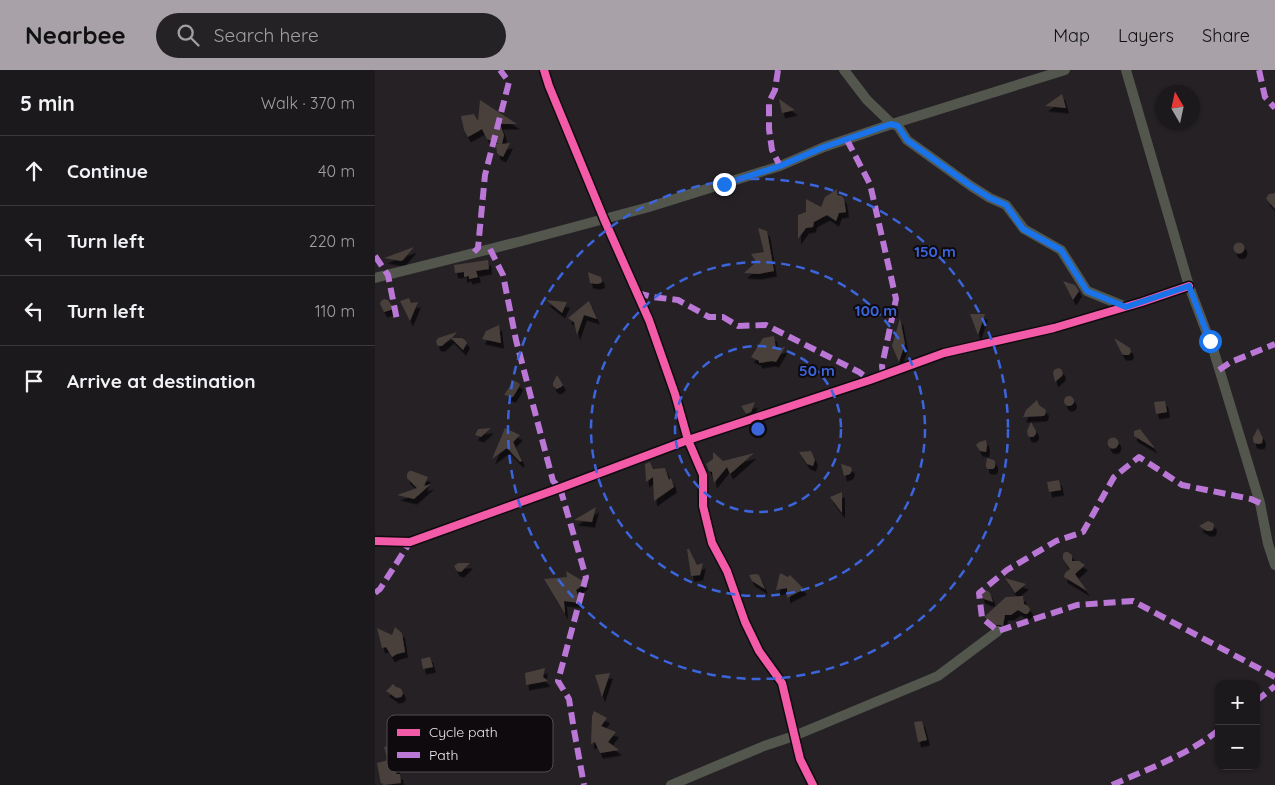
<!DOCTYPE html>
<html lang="en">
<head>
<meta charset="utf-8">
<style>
	:root { --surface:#1c191c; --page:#252225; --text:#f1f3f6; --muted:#a0a0a3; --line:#3a383b; --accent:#a8a2a8 }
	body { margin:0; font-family:Quicksand,sans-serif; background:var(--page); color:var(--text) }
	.controls { position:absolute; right:15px; bottom:15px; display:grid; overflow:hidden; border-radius:10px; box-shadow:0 1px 4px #0004 }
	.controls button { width:45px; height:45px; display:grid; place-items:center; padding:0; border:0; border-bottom:1px solid var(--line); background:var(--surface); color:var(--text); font:25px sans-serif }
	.compass { position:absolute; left:780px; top:15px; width:45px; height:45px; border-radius:50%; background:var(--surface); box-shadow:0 1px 4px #0004; rotate:351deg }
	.stop { position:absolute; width:15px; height:15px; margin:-11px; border:4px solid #1a73e8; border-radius:50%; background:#fff }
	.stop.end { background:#1a73e8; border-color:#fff; box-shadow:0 1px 5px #0008 }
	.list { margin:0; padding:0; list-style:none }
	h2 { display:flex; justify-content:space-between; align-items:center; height:65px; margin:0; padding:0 20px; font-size:21px }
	h2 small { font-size:16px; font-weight:400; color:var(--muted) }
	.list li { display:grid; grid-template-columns:32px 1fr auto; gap:15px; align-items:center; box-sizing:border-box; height:70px; padding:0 20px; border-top:1px solid var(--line) }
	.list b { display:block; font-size:19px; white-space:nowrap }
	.list em { font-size:16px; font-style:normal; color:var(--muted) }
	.icon { flex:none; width:28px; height:28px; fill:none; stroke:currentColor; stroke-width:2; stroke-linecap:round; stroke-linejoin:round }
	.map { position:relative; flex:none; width:900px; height:715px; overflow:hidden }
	header { display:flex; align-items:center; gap:30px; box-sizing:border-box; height:70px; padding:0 25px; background:var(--accent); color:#111 }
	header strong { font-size:24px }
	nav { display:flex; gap:28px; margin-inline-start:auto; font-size:18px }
	.search { width:350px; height:45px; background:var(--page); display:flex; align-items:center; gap:12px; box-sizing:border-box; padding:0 18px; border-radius:28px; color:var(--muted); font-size:19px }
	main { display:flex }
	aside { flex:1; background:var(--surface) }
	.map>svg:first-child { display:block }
</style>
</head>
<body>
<header>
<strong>Nearbee</strong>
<div class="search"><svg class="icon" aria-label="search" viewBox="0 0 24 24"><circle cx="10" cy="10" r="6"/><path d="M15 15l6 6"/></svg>Search here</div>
<nav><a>Map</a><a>Layers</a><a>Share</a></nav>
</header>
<main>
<aside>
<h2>5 min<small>Walk · 370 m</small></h2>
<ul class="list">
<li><svg class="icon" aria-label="ahead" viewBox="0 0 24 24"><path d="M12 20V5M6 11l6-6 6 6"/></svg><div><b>Continue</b></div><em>40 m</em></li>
<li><svg class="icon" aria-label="left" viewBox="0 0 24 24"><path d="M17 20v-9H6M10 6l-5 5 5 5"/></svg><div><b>Turn left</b></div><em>220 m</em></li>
<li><svg class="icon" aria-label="left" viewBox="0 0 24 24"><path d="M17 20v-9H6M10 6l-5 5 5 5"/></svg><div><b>Turn left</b></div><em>110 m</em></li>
<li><svg class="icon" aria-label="arrive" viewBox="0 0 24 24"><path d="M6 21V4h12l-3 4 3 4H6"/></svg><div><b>Arrive at destination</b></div></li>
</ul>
</aside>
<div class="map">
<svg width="900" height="715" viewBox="0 0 900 715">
	<defs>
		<filter id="shadow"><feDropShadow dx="3" dy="5.5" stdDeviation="0" flood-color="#0009"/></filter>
	</defs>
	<rect width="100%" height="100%" fill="#252125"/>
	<path fill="#483f3b" filter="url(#shadow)" d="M687 24 691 38 670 36Z
		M404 29 420 40 407 43Z
		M105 30 142 54H125L129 65 127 74 135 73 128 87 124 85 122 83 121 74H124L112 69 107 59 93 67 89 60 86 46 99 44 103 51Z
		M462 119V125L467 126 469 129 471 142 464 143 461 151 452 145 439 152 438 157 431 158 423 169V145L431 142V129L446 137 450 127Z
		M900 123V139L892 130 891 128 894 124Z
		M383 158 392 161 399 201 383 204 369 203 381 192 376 184 389 182Z
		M858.5 178a5.5 5.5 0 1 1 11 0a5.5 5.5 0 1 1-11 0Z
		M39 177 28 190 26 191 9 188Z
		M113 190 114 199 101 201 103 207 94 209V206L89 207V202L80 203 79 195Z
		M213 202 226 207 227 211 226 213 222 214 215 213Z
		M688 211 700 215 704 221 698 230Z
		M34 228 36 233 43 232 35 251 25 231Z
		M9 229 13 230 19 239 9 242 5 234 6 231Z
		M171 230 192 232 187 243Z
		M215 230 214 231 222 249 209 245 202 265 199 252 193 248Z
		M595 244H610L603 265Z
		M525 248 530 274 524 292 517 276Z
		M124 255 126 273 107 269 111 261Z
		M82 262 77 268H87L90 270 92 273 88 280 76 268 67 276H64L62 275 61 271 63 268Z
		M399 266 401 279 410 277 401 292 397 291 384 293V291L376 287 388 268Z
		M739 268 755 278 756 282 754 285H749L747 284Z
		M683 298 686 299 688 303 687 306 680 312 678 303 679 300Z
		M182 305 188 315 186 317 182 319 178 316V313Z
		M140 311 145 314 144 317 138 327 129 325 137 313Z
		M689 331a5 5 0 1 1 10 0a5 5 0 1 1-10 0Z
		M662 330 664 335 671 340 670 345 668 346 648 347 651 340Z
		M790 331 792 342 781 344 779 332Z
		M380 332 376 342 371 344 366 336Z
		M656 352 661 361V364L658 367H655L653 366 652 361Z
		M116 358 106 367 100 365 103 359Z
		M130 358 145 365 138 372 147 391 145 392 132 378 117 389Z
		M883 358 888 368 887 373 884 374 879 373 878 370V367Z
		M765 359 779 377V378L759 366V361Z
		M732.5 373a5.5 5.5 0 1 1 11 0a5.5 5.5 0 1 1-11 0Z
		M611 370 612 376 611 382 605 381 601 375 604 372Z
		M436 381 440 390 438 396 432 394 424 382Z
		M338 382 348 391 379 383 355 404 352 397 339 413 337 402 334 401 331 394 338 389Z
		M612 388 619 390 620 392V397L618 399H613L611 397V394Z
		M275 392 278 399 290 398 294 410 296 408 299 417 279 431 278 407 271 412 270 394Z
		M466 394 476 397 477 400 475 404 469 406Z
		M34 401H37L53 407 49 416 56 414 39 429 22 425 42 418 32 408V404Z
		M684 410 686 420 674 422 672 412Z
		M467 422V443L455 427Z
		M221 437 217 452 199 450Z
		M833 451 838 453 839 455 838 460 835 461H832L824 456Z
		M312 479H314L322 495 328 493 325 505 316 506Z
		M690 482H693L697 485V491H704L710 495 700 504 712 521 689 507 690 503 695 499 688 489V484Z
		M83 493H95L86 502 82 501 79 496Z
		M191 501 211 513 201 520 206 533 189 531 190 544 169 509 192 507Z
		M405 503 413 507 415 505 429 519 412 528V518L401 520Z
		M381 504 384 505 390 519 377 511 374 505Z
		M630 508 651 514 640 523Z
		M604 519 613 521 615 523 618 532 609 529 607 528Z
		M648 526 649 534 653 536 655 539 654 542 652 544H650L643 540 636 545H630L628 556 625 555H621L609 547 631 527Z
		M20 557 27 563 30 582 22 584 17 587 11 577 7 578 2 558 17 565Z
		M55 587 58 597 48 599 46 589Z
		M170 598 168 607 173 611 151 615 150 603Z
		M235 603 227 627 220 605Z
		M18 614 21 617 25 618 27 620 28 624 26 627 21 628 11 621Z
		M219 641 232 648 226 656 241 662 233 672 244 680 225 683 220 672 216 674 217 646Z
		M547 651 552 670 543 672 539 652Z
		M18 675 20 685 24 686 21 704H25L26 713 8 715V713L6 714 2 693 13 690 9 677Z"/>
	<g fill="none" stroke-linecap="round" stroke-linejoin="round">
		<path stroke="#52564d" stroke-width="10" d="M169 0 174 16 229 149 274 250 300 324 313 370 328 405V436L337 473 352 501 370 552 384 581 407 613 425 689 438 715
			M469 0 492 30 517 54 523 56 532 70 596 116 615 128 631 135 649 159 686 180 712 221 751 237
			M751 0 814 216 839 282 885 433 893 474 900 495
			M0 208 147 171 274 137 405 96 449 77 517 54 690 0
			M0 471 35 472 185 418 313 370 495 310 569 283 679 258 767 232 814 216
			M296 715 389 676 419 666 563 606 623 561"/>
		<path stroke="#ba77d6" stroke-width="6" stroke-dasharray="12 6" stroke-linecap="butt" d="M403 0 400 20 394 32V59L397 80 405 96
			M884 0 890 27 900 38
			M472 70 495 114 521 229 507 296 508 304
			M115 179 128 205 141 270 178 411 185 418 211 507 183 611 194 629 199 660 209 715
			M99 182 103 178 110 105 134 12 125 0
			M0 186 13 205 22 250
			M262 223 278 227 303 230 334 247H348L363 256 391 255 484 302 495 310
			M844 300 856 292 900 274
			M885 433 876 429 807 415 764 387 739 407 708 462 681 471 632 500 604 523 607 548 623 561 702 535 758 531 900 607
			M0 523 5 519 35 472
			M881 631 900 616
			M737 715C773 699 812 685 844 660"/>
		<g stroke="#0e0a0d" stroke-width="11">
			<path id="cycleway" d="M169 0 174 16 229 149 274 250 300 324 313 370 328 405V436L337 473 352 501 370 552 384 581 407 613 425 689 438 715
				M0 471 35 472 185 418 313 370 495 310 569 283 679 258 767 232 814 216"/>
		</g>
		<use href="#cycleway" stroke="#f35aa7" stroke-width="8"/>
	</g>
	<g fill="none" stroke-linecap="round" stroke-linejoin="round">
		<path stroke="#1a73e8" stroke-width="6" d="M349 114 405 96 449 77 516 54 523 56 532 70 596 116 615 128 631 135 648 159 686 180 712 221 751 237 814 216 835 271"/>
	</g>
	<g fill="none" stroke="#3c65db" stroke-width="2.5" stroke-dasharray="9 6">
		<circle cx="383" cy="359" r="83"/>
		<circle cx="383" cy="359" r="167"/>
		<circle cx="383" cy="359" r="250"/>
	</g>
	<rect x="12" y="645" width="166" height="57" rx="8" fill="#0e0a0d" stroke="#514d50" stroke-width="1"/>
	<rect x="22" y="659" width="23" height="7" fill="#f35aa7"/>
	<rect x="22" y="682" width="23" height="6" fill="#ba77d6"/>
	<g font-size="14" fill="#eee8ee">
		<text x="54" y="667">Cycle path</text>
		<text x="54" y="690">Path</text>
	</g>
	<circle cx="383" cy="359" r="8" fill="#3c65db" stroke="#0e0a0d" stroke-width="2.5"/>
	<g font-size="15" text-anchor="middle" font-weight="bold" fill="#3c65db" stroke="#0e0a0d" stroke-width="4" stroke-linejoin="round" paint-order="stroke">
		<text x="560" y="187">150 m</text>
		<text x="501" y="246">100 m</text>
		<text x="442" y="306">50 m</text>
	</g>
</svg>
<div class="controls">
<button>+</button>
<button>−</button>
</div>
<svg class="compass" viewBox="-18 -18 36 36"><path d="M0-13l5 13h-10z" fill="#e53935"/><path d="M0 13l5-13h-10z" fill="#a0a0a3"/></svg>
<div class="stop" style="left:835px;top:271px"></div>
<div class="stop end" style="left:349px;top:114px"></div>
</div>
</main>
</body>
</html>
